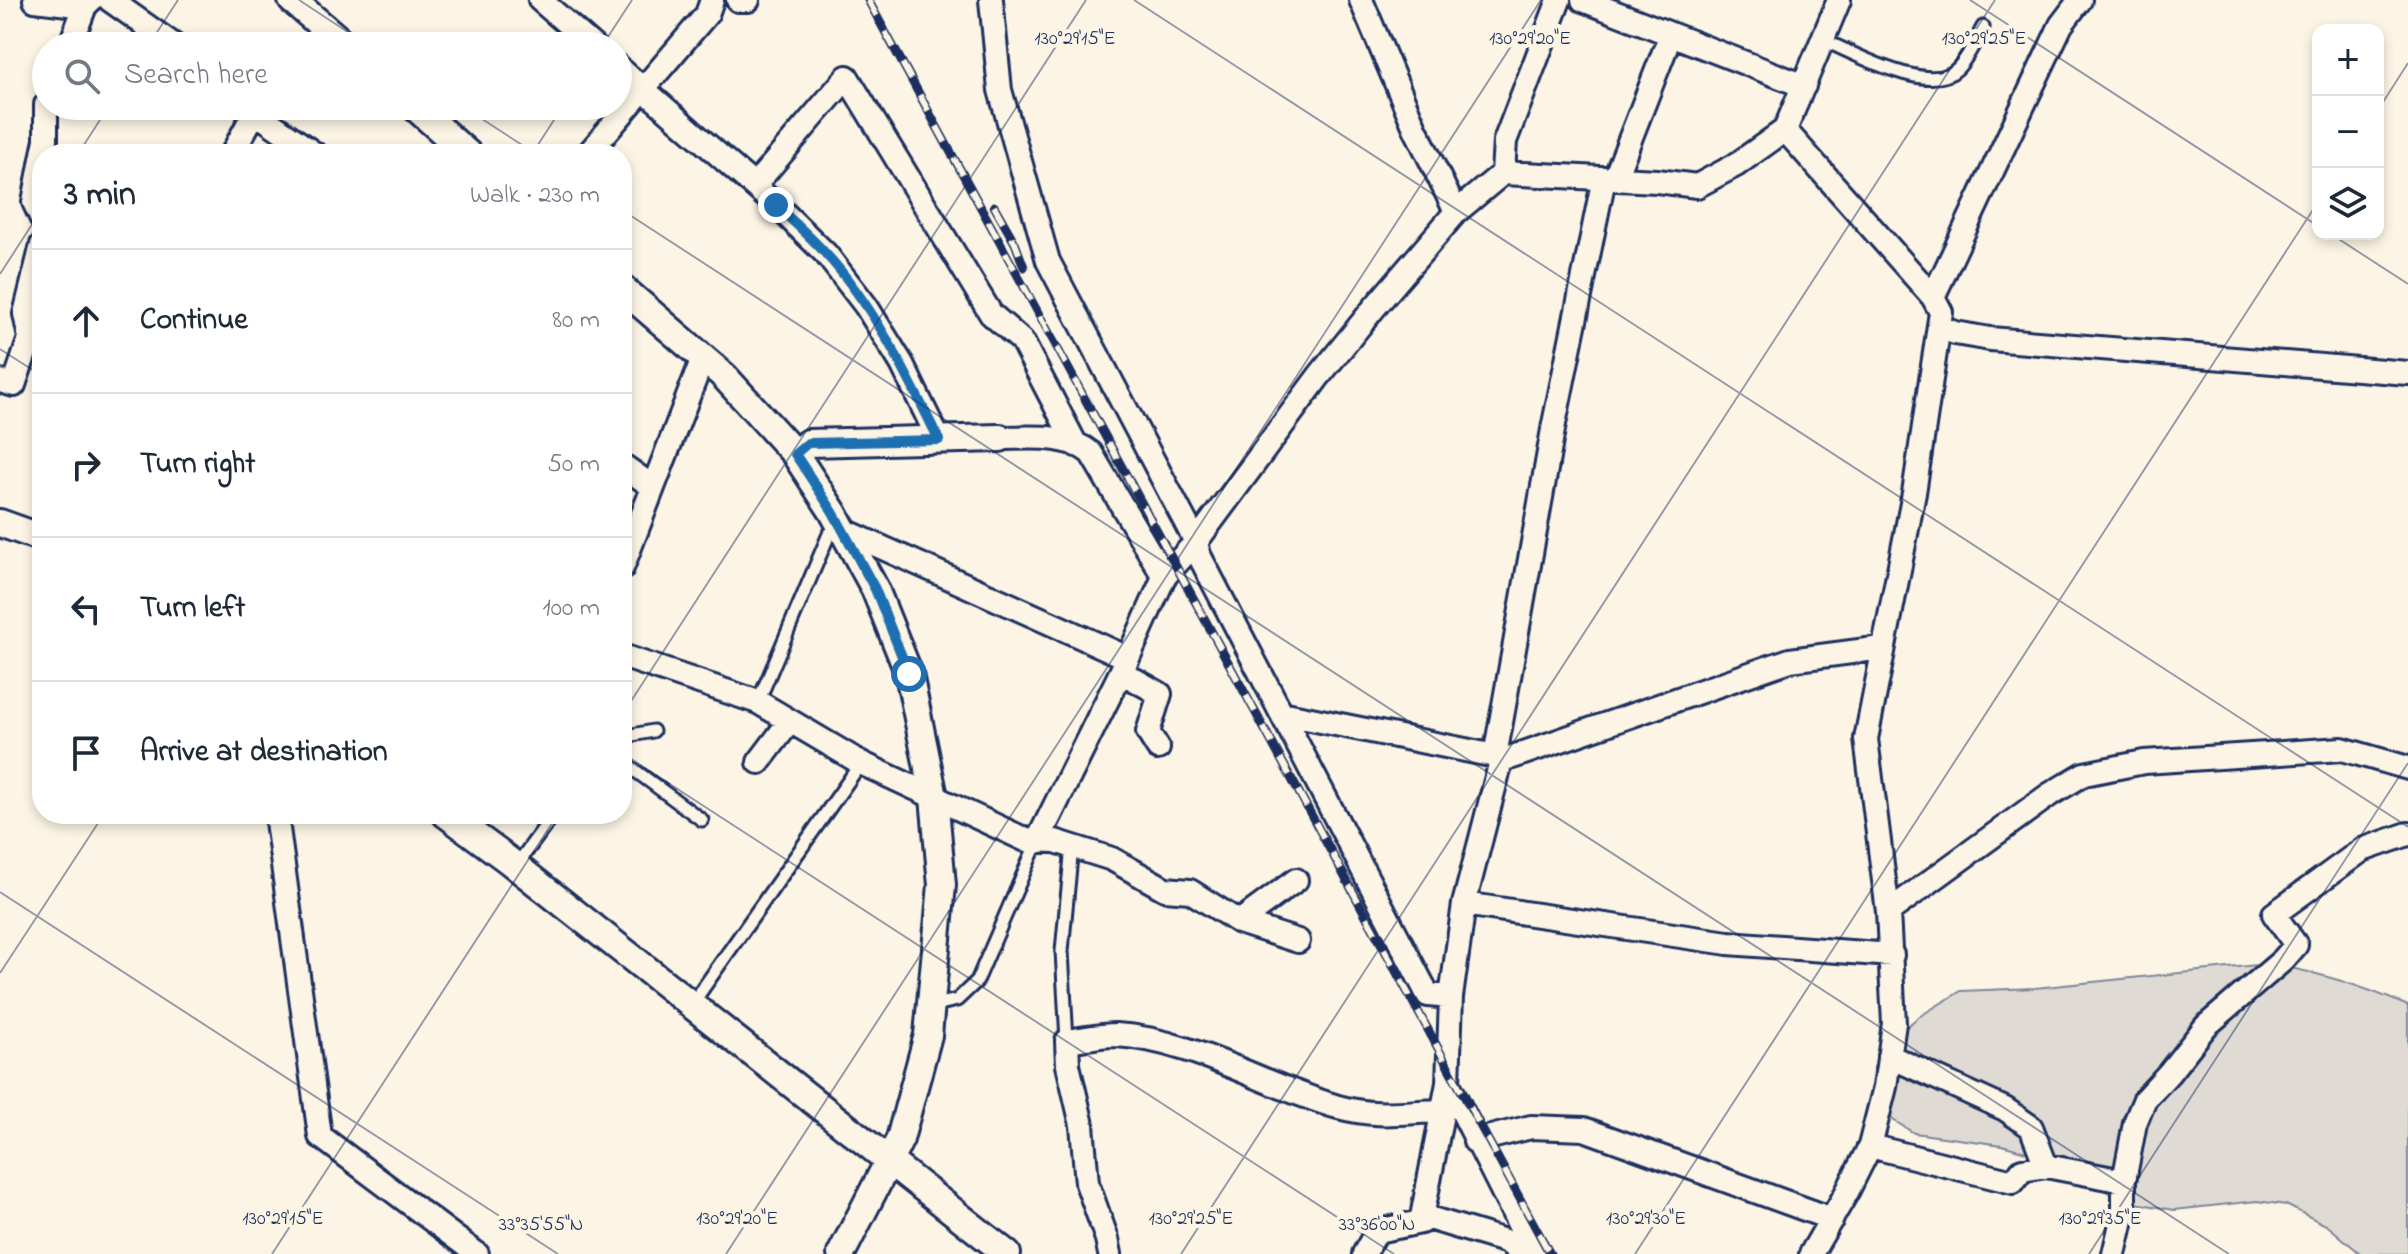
<!DOCTYPE html>
<html lang="en">
<head>
<meta charset="utf-8">
<style>
	:root { --surface:#fff; --page:#f6f6f7; --text:#1f2937; --muted:#747a83; --line:#e0e1e3 }
	body { margin:0; font-family:"Indie Flower",sans-serif; background:var(--page); color:var(--text) }
	.controls { position:absolute; right:24px; top:24px; display:grid; overflow:hidden; border-radius:16px; box-shadow:0 4px 12px #0003 }
	.controls button { width:72px; height:72px; display:grid; place-items:center; padding:0; border:0; border-bottom:2px solid var(--line); background:var(--surface); color:var(--text); font:40px sans-serif }
	.stop { position:absolute; width:24px; height:24px; margin:-18px; border:6px solid #1f6fb2; border-radius:50%; background:#fff }
	.stop.end { background:#1f6fb2; border-color:#fff; box-shadow:0 2px 8px #0008 }
	.list { margin:0; padding:0; list-style:none }
	h2 { display:flex; justify-content:space-between; align-items:center; height:104px; margin:0; padding:0 32px; font-size:34px }
	h2 small { font-size:26px; font-weight:400; color:var(--muted) }
	.list li { display:grid; grid-template-columns:52px 1fr auto; gap:24px; align-items:center; box-sizing:border-box; height:144px; padding:0 32px; border-top:2px solid var(--line) }
	.list b { display:block; font-size:30px; white-space:nowrap }
	.list em { font-size:26px; font-style:normal; color:var(--muted) }
	.icon { flex:none; width:44px; height:44px; fill:none; stroke:currentColor; stroke-width:2; stroke-linecap:round; stroke-linejoin:round }
	.map { position:relative; flex:none; width:2408px; height:1254px; overflow:hidden }
	.search { position:absolute; background:var(--surface); box-shadow:0 4px 12px #0003; left:32px; top:32px; width:600px; height:88px; display:flex; align-items:center; gap:20px; box-sizing:border-box; padding:0 28px; border-radius:44px; color:var(--muted); font-size:30px }
	.panel { position:absolute; background:var(--surface); box-shadow:0 4px 12px #0003; left:32px; top:144px; width:600px; height:680px; border-radius:32px }
	.map>svg:first-child { display:block }
</style>
</head>
<body>
<div class="map">
<svg width="2408" height="1254" viewBox="0 0 2408 1254">
	<rect width="100%" height="100%" fill="#fcf5e5"/>
	<filter id="ink" filterUnits="userSpaceOnUse"><feTurbulence type="fractalNoise" baseFrequency=".0125" numOctaves="2"/><feDisplacementMap in="SourceGraphic" scale="16" xChannelSelector="R" yChannelSelector="G"/><feConvolveMatrix kernelMatrix="1 2 1 2 8 2 1 2 1" color-interpolation-filters="sRGB"/></filter>
	<g filter="url(#ink)">
		<path fill="#dfdbd4" stroke="#7d8599" stroke-width="2" d="M2267 964C2316 971 2362 986 2408 1006V1254H2361L2328 1226 2286 1205 2257 1201 2174 1210 2125 1201 2047 1158 2002 1145 1914 1133 1893 1120 1874 1095V1067L1893 1039 1917 1018 1961 991 2035 988Z"/>
		<g fill="none" stroke-linecap="round" stroke-linejoin="round">
			<g stroke="#1b2f5e" stroke-width="17">
				<path id="service" d="M1823 40C1852 52 1929 96 1957 69 1968 58 1976 40 1983 27
					M758 702 829 534 842 530
					M622 737 653 731
					M622 761 702 820
					M516 866 554 814
					M692 1004 861 763
					M931 1006 957 1000 977 981 1037 842
					M1067 1041 1062 951 1072 846"/>
			</g>
			<g stroke="#1b2f5e" stroke-width="28">
				<path id="minor" d="M35 0 85 6 91 0
					M110 0 175 46
					M540 0 593 46
					M738 0H748
					M991 0 1000 90 1048 261 1196 542 1199 555 1428 995 1451 997
					M1361 0 1415 128 1456 212
					M1583 0 1804 86
					M70 46 85 6
					M311 46 326 29
					M618 67 776 205 826 254 866 306 902 364 939 440
					M246 106 315 154
					M1785 130 1933 297 1941 312 1914 493 1866 739 1888 912 1894 1023 1885 1087 1870 1146 1847 1192 1811 1254
					M43 154 46 140V105
					M232 154 258 106
					M588 154 707 14 712 0
					M42 159 34 202 42 219
					M1503 173 1505 141 1559 0
					M1615 178 1671 34
					M754 186 847 77 991 314 1022 341 1076 445
					M1933 297 2061 25 2080 0
					M1939 327 1955 333 1990 339 2408 373
					M0 381 14 385 30 338 25 314 42 245
					M1000 438C1029 438 1067 433 1091 453L1164 577
					M622 465 653 487
					M843 530 1128 658
					M622 568 703 358
					M622 656 758 702 861 763 1026 840 1055 841 1112 859 1165 889 1190 891 1239 922 1298 941
					M1121 672 1160 694 1148 732 1158 748
					M1281 713 1495 756
					M1501 761 1790 660 1882 648
					M759 762 790 721
					M276 814 320 1136 477 1254
					M1037 842 1128 658 1164 577 1196 542 1319 376 1374 308 1456 212 1503 173 1657 181 1697 186 1736 165 1785 130 1839 0
					M1464 904 1728 943 1892 955
					M1888 912 2049 795 2084 774 2144 762 2342 749 2408 768
					M1239 922 1296 880
					M1889 1056 2005 1109 2031 1127 2046 1166
					M1448 1083 1534 1254
					M1475 1141 1531 1127 1584 1129 1832 1219
					M1870 1146 2013 1182 2022 1170 2046 1166 2124 1181
					M1422 1216 1505 1241 1515 1247 1517 1254
					M1110 1254 1107 1239 1087 1183 1082 1125 1068 1065 1067 1041C1083 1039 1100 1035 1116 1035 1192 1039 1266 1087 1338 1107 1379 1118 1402 1112 1442 1111
					M1364 1254 1377 1231 1421 1222 1448 1083 1451 997 1464 904 1501 761 1495 756 1554 424 1604 178
					M2114 1254 2124 1211V1181L2135 1123 2145 1099 2169 1073 2206 1026 2283 960 2296 945 2274 914 2362 850 2408 834"/>
			</g>
			<g stroke="#1b2f5e" stroke-width="32">
				<path id="tertiary" d="M292 0 346 46
					M414 106 468 154
					M622 288 724 376 795 454 833 512 875 589 909 674 934 797 942 885 928 1035 900 1139 841 1254
					M795 454 808 443 1000 438
					M0 523 42 538
					M446 814 508 860 1007 1254"/>
			</g>
			<use href="#service" stroke="#fcf5e5" stroke-width="11"/>
			<use href="#minor" stroke="#fcf5e5" stroke-width="22"/>
			<use href="#tertiary" stroke="#fcf5e5" stroke-width="26"/>
			<g stroke="#1b2f5e" stroke-width="9">
				<path id="rail" d="M868 0 1550 1254
					M994 206 1015 243 1024 267"/>
			</g>
			<use href="#rail" stroke="#fcf5e5" stroke-width="6" stroke-dasharray="18" stroke-linecap="butt"/>
		</g>
	</g>
	<g fill="none" stroke-linecap="round" stroke-linejoin="round" filter="url(#ink)">
		<path stroke="#1f6fb2" stroke-width="10" d="M776 205C792 221 810 236 825 253 875 307 907 375 939 440L808 443 795 454 833 512 875 589 909 674"/>
	</g>
	<path fill="none" stroke="#1b2f5e" stroke-width="2" stroke-opacity="0.45" d="M299 0 369 46M1134 0 2408 827M1970 0 2318 226M148 46 178 0M602 46 632 0M462 106 536 154M2378 110 2408 63M78 154 109 106M532 154 563 106M622 210 2229 1254M2331 234 2408 284M0 274 42 209M0 349 42 376M622 715 1086 0M622 753 1394 1254M0 892 558 1254M0 973 104 814M272 1254 558 814M726 1254 1541 0M1181 1254 1995 0M1635 1254 2318 202M2089 1254 2408 763"/>
	<g font-size="20" text-anchor="middle" fill="#1b2f5e" stroke="#fcf5e5" stroke-width="8" stroke-linejoin="round" paint-order="stroke">
		<text x="1530" y="44">130°29'20"E</text>
		<text x="1075" y="44">130°29'15"E</text>
		<text x="1984" y="44">130°29'25"E</text>
		<text x="283" y="1224">130°29'15"E</text>
		<text x="737" y="1224">130°29'20"E</text>
		<text x="1191" y="1224">130°29'25"E</text>
		<text x="1646" y="1224">130°29'30"E</text>
		<text x="2100" y="1224">130°29'35"E</text>
		<text x="541" y="1230">33°35'55"N</text>
		<text x="1377" y="1230">33°36'00"N</text>
	</g>
</svg>
<div class="controls">
<button>+</button>
<button>−</button>
<button><svg class="icon" aria-label="layers" viewBox="0 0 24 24"><path d="M12 4l9 5-9 5-9-5zM3 14l9 5 9-5"/></svg></button>
</div>
<div class="stop" style="left:909px;top:674px"></div>
<div class="stop end" style="left:776px;top:205px"></div>
<div class="search"><svg class="icon" aria-label="search" viewBox="0 0 24 24"><circle cx="10" cy="10" r="6"/><path d="M15 15l6 6"/></svg>Search here</div>
<section class="panel">
<h2>3 min<small>Walk · 230 m</small></h2>
<ul class="list">
<li><svg class="icon" aria-label="ahead" viewBox="0 0 24 24"><path d="M12 20V5M6 11l6-6 6 6"/></svg><div><b>Continue</b></div><em>80 m</em></li>
<li><svg class="icon" aria-label="right" viewBox="0 0 24 24"><path d="M7 20v-9h11M14 6l5 5-5 5"/></svg><div><b>Turn right</b></div><em>50 m</em></li>
<li><svg class="icon" aria-label="left" viewBox="0 0 24 24"><path d="M17 20v-9H6M10 6l-5 5 5 5"/></svg><div><b>Turn left</b></div><em>100 m</em></li>
<li><svg class="icon" aria-label="arrive" viewBox="0 0 24 24"><path d="M6 21V4h12l-3 4 3 4H6"/></svg><div><b>Arrive at destination</b></div></li>
</ul>
</section>
</div>
</body>
</html>
